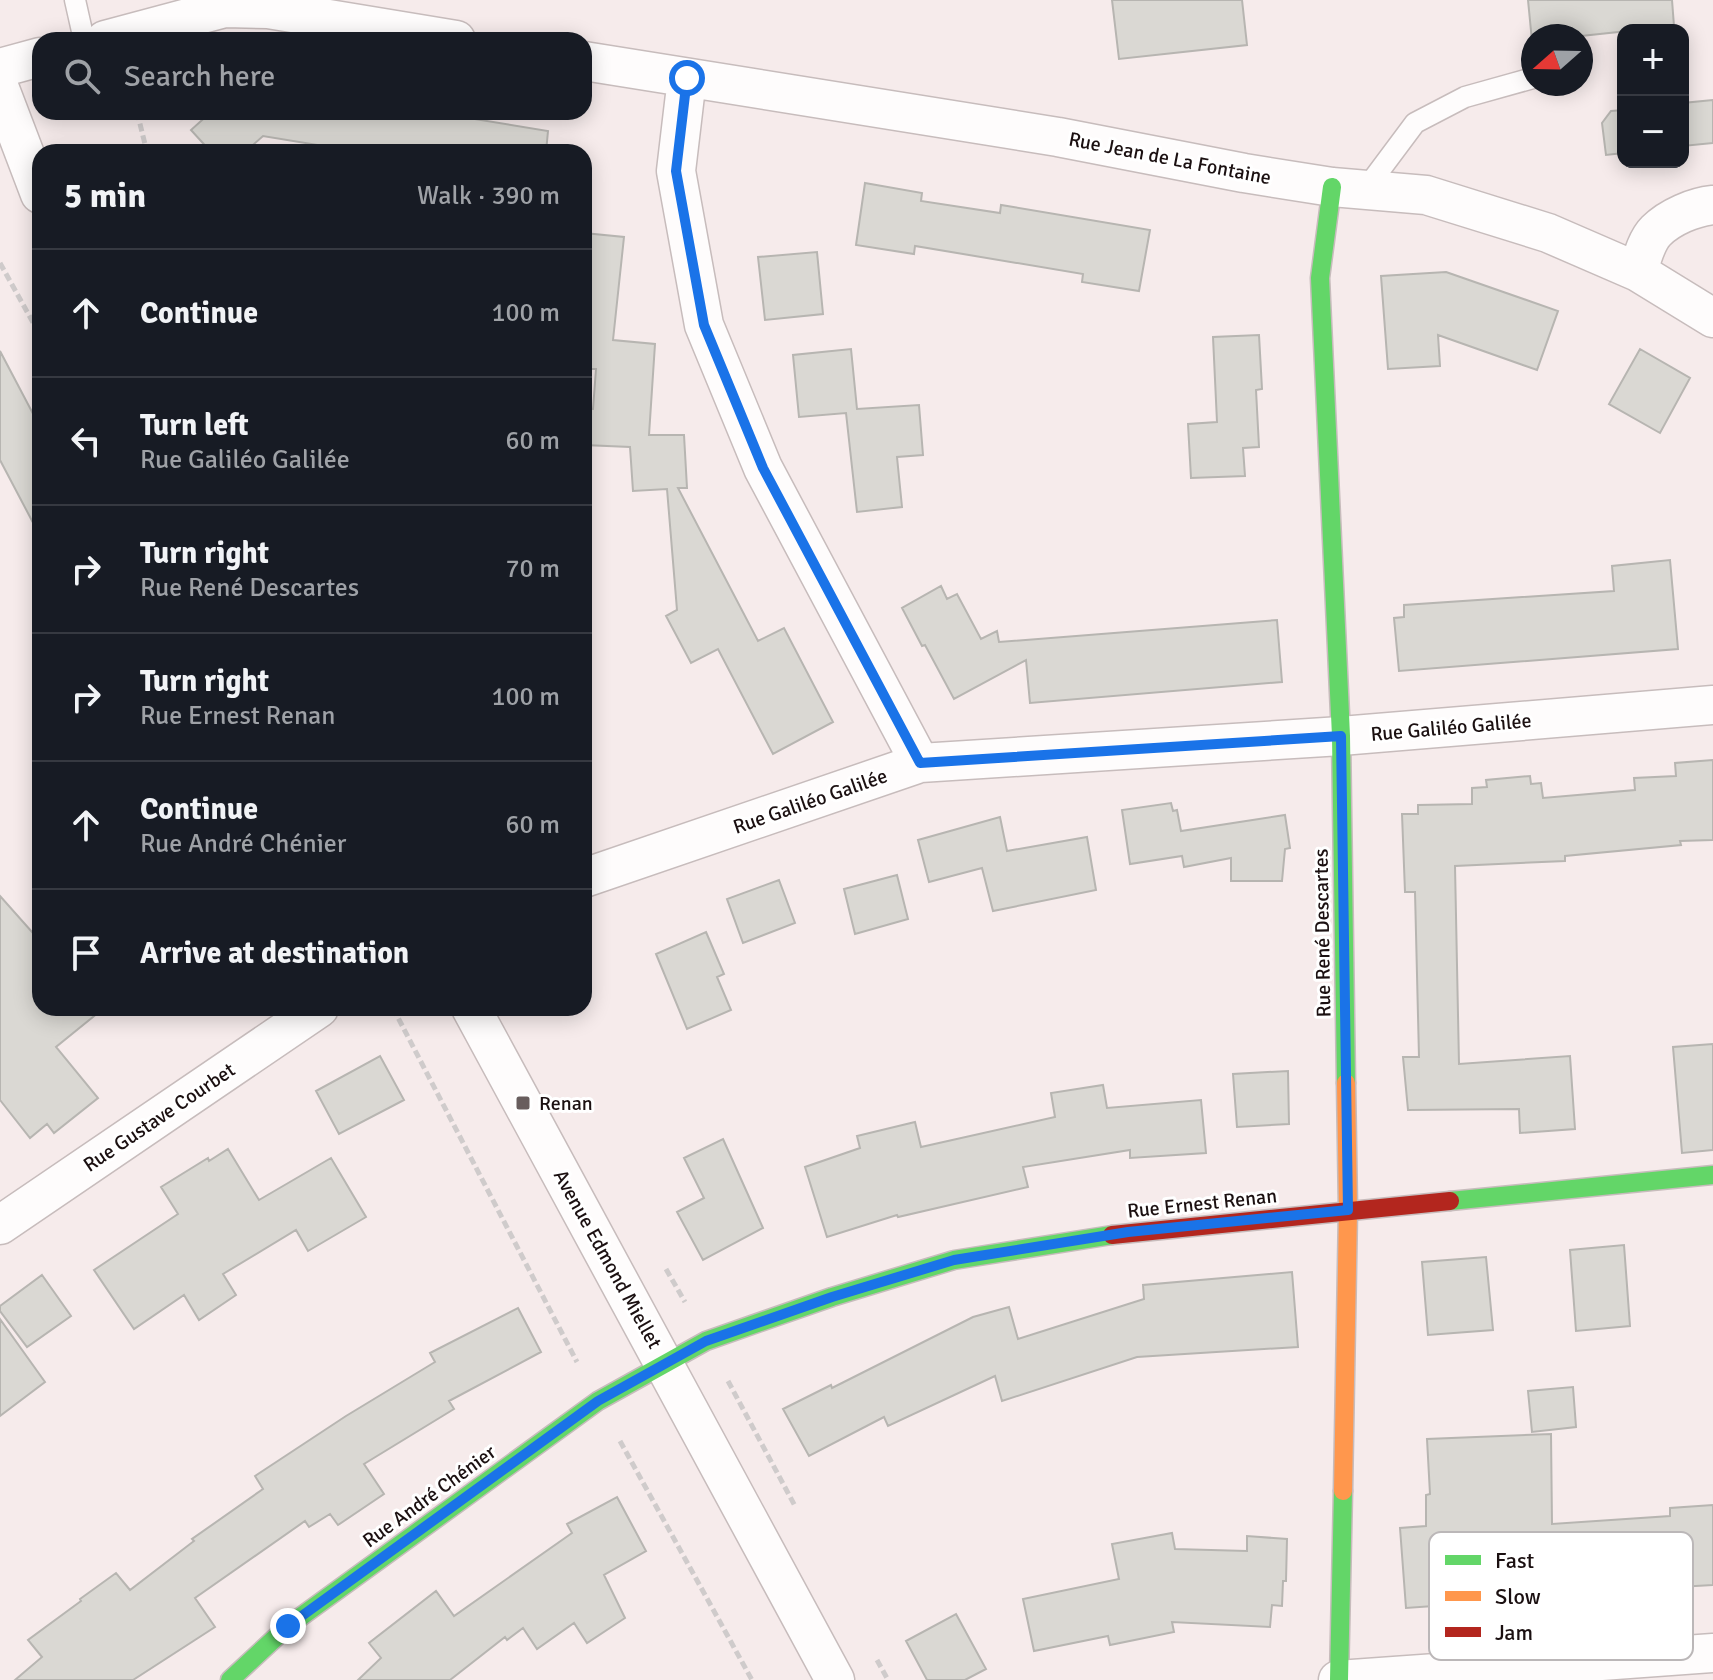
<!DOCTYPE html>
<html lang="en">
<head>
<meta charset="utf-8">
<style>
	:root { --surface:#171b24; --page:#20242c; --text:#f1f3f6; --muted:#9ea1a6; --line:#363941 }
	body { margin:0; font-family:Signika,sans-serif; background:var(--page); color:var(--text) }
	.controls { position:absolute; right:24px; top:24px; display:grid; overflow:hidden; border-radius:16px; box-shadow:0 4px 20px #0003 }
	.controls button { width:72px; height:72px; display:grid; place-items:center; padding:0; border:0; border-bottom:2px solid var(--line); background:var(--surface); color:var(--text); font:40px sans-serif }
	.compass { position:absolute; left:1521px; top:24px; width:72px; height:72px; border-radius:50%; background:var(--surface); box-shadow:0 4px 20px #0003; rotate:250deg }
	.stop { position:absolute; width:24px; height:24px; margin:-18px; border:6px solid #1a73e8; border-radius:50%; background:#fff }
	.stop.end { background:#1a73e8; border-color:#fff; box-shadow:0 2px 8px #0008 }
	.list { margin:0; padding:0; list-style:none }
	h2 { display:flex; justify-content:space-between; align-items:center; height:104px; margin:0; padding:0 32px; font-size:34px }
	h2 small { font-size:26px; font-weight:400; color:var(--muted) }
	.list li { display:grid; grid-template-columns:52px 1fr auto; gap:24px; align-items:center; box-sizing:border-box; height:128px; padding:0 32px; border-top:2px solid var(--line) }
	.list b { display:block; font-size:30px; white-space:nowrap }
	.list p { margin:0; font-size:26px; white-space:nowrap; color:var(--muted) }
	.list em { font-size:26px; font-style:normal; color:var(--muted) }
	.icon { flex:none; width:44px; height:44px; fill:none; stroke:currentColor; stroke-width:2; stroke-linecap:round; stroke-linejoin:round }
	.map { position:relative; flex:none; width:1713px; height:1680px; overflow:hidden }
	.search { position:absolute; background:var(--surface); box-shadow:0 4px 20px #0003; left:32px; top:32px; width:560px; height:88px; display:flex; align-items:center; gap:20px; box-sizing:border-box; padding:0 28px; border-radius:24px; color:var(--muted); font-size:30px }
	.panel { position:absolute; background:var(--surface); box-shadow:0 4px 20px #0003; left:32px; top:144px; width:560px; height:872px; border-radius:24px }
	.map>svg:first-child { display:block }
</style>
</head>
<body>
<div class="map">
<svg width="1713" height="1680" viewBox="0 0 1713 1680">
	<rect width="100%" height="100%" fill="#f6ebeb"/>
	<path fill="#dad8d3" stroke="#b7b5b1" stroke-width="2" d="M1112 0H1242L1247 45 1119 59Z
		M1528 0H1672L1674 26 1581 36H1533L1532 41Z
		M1713 100V143L1683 146V103Z
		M1623 110V153L1606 155 1602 123 1611 111Z
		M211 112H432L548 131 546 152H360L263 136 245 152H211L191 130Z
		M865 183 922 193 921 201 1000 213 1001 205 1150 230 1139 291 1082 282 1083 274 915 246 914 254 856 245Z
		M584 233 624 237 613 340 655 344 649 435H684L687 488H678L758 641 784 628 833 722 773 754 718 649 691 663 666 616 677 610 667 489 633 491 630 447 584 445V409H593L596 369H584Z
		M817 252 823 314 765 320 758 257Z
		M1446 272 1558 311 1537 370 1438 335 1440 366 1388 369 1381 276Z
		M1259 335 1262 389 1256 390 1259 447 1243 448 1245 476 1191 478 1188 424 1217 422 1213 337Z
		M851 349 857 409 919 405 923 455 897 457 902 507 857 512 846 413 799 417 793 355Z
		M1640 349 1690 378 1660 433 1609 404Z
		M0 351 40 427V536L0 460Z
		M1670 560 1678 649 1399 671 1394 618 1404 617V605L1614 591 1612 566Z
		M941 586 947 599 957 594 981 639 997 631 999 642 1277 620 1282 682 1030 703 1026 660 954 699 925 645 922 646 902 608Z
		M1713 760V840L1680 841 1681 845 1565 856V861L1455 866 1459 1064 1570 1056 1575 1129 1520 1133 1519 1109 1408 1110 1403 1057H1419L1415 892H1405L1402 814H1418V805L1472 804V788L1487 787 1486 780 1530 776 1531 784 1541 783 1543 798 1635 790 1634 778 1676 776 1675 763Z
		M1171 803 1173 811 1177 810 1181 831 1285 815 1290 848 1285 849 1282 881H1231V858L1184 867 1182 856 1130 864 1122 810Z
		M1000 817 1007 851 1087 837 1096 890 993 911 982 868 929 882 918 840Z
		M897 875 908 919 855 934 844 889Z
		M779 880 795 923 743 943 727 899Z
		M0 896 40 941V1008H104L56 1047 98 1098 54 1133 47 1124 30 1138 0 1100Z
		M706 932 724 974 717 977 731 1010 687 1029 656 954Z
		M1713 1044V1150L1682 1153 1673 1047Z
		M380 1056 404 1100 339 1134 316 1091Z
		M1288 1071 1289 1124 1237 1127 1233 1074Z
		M1103 1085 1107 1108 1201 1100 1206 1153 1130 1158V1150L1023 1167 1028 1187 898 1217 897 1215 827 1237 805 1167 860 1148 857 1136 915 1122 921 1147 1055 1117 1051 1093Z
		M723 1139 763 1228 703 1260 677 1212 704 1198 684 1158Z
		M228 1149 259 1200 331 1158 366 1217 308 1251 296 1230 223 1274 236 1295 199 1320 184 1295 134 1329 94 1270 178 1214 161 1187 208 1158 209 1161Z
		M1624 1245 1630 1326 1576 1331 1570 1250Z
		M1486 1257 1493 1330 1428 1335 1422 1262Z
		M1292 1272 1298 1347 1137 1357 1002 1401 995 1376 888 1426 884 1417 809 1456 783 1409 831 1385 832 1388 973 1317 1009 1307 1018 1339 1144 1299 1143 1285Z
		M42 1275 71 1316 27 1347 0 1311V1306Z
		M518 1308 541 1352 449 1401 454 1409 364 1464 384 1494 338 1525 330 1514 309 1527 305 1521 195 1598 215 1627 133 1680H15L42 1657 28 1640 81 1601 80 1599 116 1573 130 1590 194 1541 192 1539 263 1489 255 1476 346 1416 435 1362 430 1353Z
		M0 1319 45 1382 0 1416Z
		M1573 1387 1576 1427 1532 1432 1528 1391Z
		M1551 1434 1552 1524 1670 1516V1508L1713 1505V1585L1608 1591 1545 1598 1543 1575 1460 1583 1462 1604 1406 1608 1400 1528 1426 1526V1495L1430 1494 1427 1439Z
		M617 1497 646 1551 604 1575 625 1618 587 1643 574 1623 537 1649 523 1628 507 1640 505 1637 450 1680H358L381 1658 369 1643 436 1591 454 1616 572 1533 567 1524Z
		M1172 1533 1175 1549 1247 1551V1536L1287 1539 1286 1581H1283L1282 1606 1272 1605 1270 1627 1172 1622 1174 1632 1110 1645 1108 1636 1034 1651 1023 1599 1119 1579 1112 1544Z
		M956 1614 986 1669 965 1680H927L906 1641Z"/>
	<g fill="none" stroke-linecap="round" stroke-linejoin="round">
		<g stroke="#c7bcbc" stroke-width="23">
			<path id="lane" d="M75 0 84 40
				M1365 190 1415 123 1465 97 1533 78"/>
		</g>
		<g stroke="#c7bcbc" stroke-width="41">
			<path id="street" d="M105 40 225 8 268 9 456 40
				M584 61 1058 137 1244 173 1332 187 1426 195 1548 233 1638 272C1642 259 1646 241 1656 231 1670 217 1694 207 1713 205
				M0 68 40 57
				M687 78 676 171 704 325 763 468 920 763
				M0 89 40 194
				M1638 272 1713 318
				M584 878 920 763 1341 736 1713 705
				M471 1008 835 1680
				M0 1225 319 1008
				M1338 1680 1713 1653"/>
		</g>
		<g stroke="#c7bcbc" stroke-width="21">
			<path id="fast" d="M1332 187 1320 278 1341 736 1346 1083
				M1450 1201 1713 1175
				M230 1680 288 1626 598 1401 706 1341 832 1297 954 1260 1112 1235
				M1339 1680 1343 1491"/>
		</g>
		<g stroke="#c7bcbc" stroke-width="21">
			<path id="slow" d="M1343 1491 1348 1210 1346 1083"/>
		</g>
		<g stroke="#c7bcbc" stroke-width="21">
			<path id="jam" d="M1112 1235 1450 1201"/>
		</g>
		<path stroke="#cfcbcb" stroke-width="5" stroke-dasharray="8 4" stroke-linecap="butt" d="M137 112 147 152
			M0 263 40 335
			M393 1008 577 1362
			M666 1269 685 1302
			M728 1381 795 1506
			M620 1441 752 1680
			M877 1660 888 1680"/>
		<use href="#lane" stroke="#fefcfc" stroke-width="20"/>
		<use href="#street" stroke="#fefcfc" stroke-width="38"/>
		<use href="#fast" stroke="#63d668" stroke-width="18"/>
		<use href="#slow" stroke="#ff974d" stroke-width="18"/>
		<use href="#jam" stroke="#b3261e" stroke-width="18"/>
	</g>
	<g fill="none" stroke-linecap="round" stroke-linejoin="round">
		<path stroke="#1a73e8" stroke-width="10" d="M288 1626 598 1401 706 1341 832 1297 954 1260 1128 1232 1348 1210 1341 736 920 763 763 468 704 325 676 171 687 78"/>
	</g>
	<rect fill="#685d5d" stroke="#fff" stroke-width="3" x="515" y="1095" width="16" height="16" rx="4"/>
	<g text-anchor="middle" stroke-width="6" stroke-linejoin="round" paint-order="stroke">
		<g font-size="20" fill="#1b1011" stroke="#fff">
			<text transform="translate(1170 158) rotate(11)" y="7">Rue Jean de La Fontaine</text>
			<text transform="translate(1451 727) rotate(-5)" y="7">Rue Galiléo Galilée</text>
			<text transform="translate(810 801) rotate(-19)" y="7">Rue Galiléo Galilée</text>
			<text transform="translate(1322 933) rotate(-91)" y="7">Rue René Descartes</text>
			<text transform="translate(159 1117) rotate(-34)" y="7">Rue Gustave Courbet</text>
			<text transform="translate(1202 1203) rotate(-6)" y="7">Rue Ernest Renan</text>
			<text transform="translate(608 1259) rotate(61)" y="7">Avenue Edmond Miellet</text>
			<text transform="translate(429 1496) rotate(-36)" y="7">Rue André Chénier</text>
		</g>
		<g font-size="20" fill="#1b1011" stroke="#fff" text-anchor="start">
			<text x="539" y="1110">Renan</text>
		</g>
	</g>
	<rect x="1429" y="1532" width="264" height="128" rx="12" fill="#fff" stroke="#bbb7b8" stroke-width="2"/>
	<rect x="1445" y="1555" width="36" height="10" fill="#63d668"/>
	<rect x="1445" y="1591" width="36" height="10" fill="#ff974d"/>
	<rect x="1445" y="1627" width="36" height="10" fill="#b3261e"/>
	<g font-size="22" fill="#1b1011">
		<text x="1495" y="1568">Fast</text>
		<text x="1495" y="1604">Slow</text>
		<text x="1495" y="1640">Jam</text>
	</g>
</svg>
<div class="controls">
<button>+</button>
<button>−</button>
</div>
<svg class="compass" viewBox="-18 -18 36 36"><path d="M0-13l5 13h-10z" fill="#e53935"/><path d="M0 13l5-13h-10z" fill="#9ea1a6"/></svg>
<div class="stop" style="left:687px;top:78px"></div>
<div class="stop end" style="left:288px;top:1626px"></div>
<div class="search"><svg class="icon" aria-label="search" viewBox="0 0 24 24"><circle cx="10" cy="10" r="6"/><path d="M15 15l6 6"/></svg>Search here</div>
<section class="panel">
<h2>5 min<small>Walk · 390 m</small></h2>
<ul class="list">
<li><svg class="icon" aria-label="ahead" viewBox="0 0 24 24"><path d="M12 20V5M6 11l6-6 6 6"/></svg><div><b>Continue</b></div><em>100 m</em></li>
<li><svg class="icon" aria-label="left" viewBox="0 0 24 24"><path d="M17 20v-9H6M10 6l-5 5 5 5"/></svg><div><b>Turn left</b><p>Rue Galiléo Galilée</p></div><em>60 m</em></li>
<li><svg class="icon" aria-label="right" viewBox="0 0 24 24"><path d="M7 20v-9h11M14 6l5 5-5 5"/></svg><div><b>Turn right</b><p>Rue René Descartes</p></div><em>70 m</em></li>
<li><svg class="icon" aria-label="right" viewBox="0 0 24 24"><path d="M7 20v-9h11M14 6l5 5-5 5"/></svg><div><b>Turn right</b><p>Rue Ernest Renan</p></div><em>100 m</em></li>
<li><svg class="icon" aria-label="ahead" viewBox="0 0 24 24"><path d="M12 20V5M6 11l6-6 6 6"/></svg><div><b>Continue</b><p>Rue André Chénier</p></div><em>60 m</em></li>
<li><svg class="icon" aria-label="arrive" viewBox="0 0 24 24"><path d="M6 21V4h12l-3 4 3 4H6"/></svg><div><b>Arrive at destination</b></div></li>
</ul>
</section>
</div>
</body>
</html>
